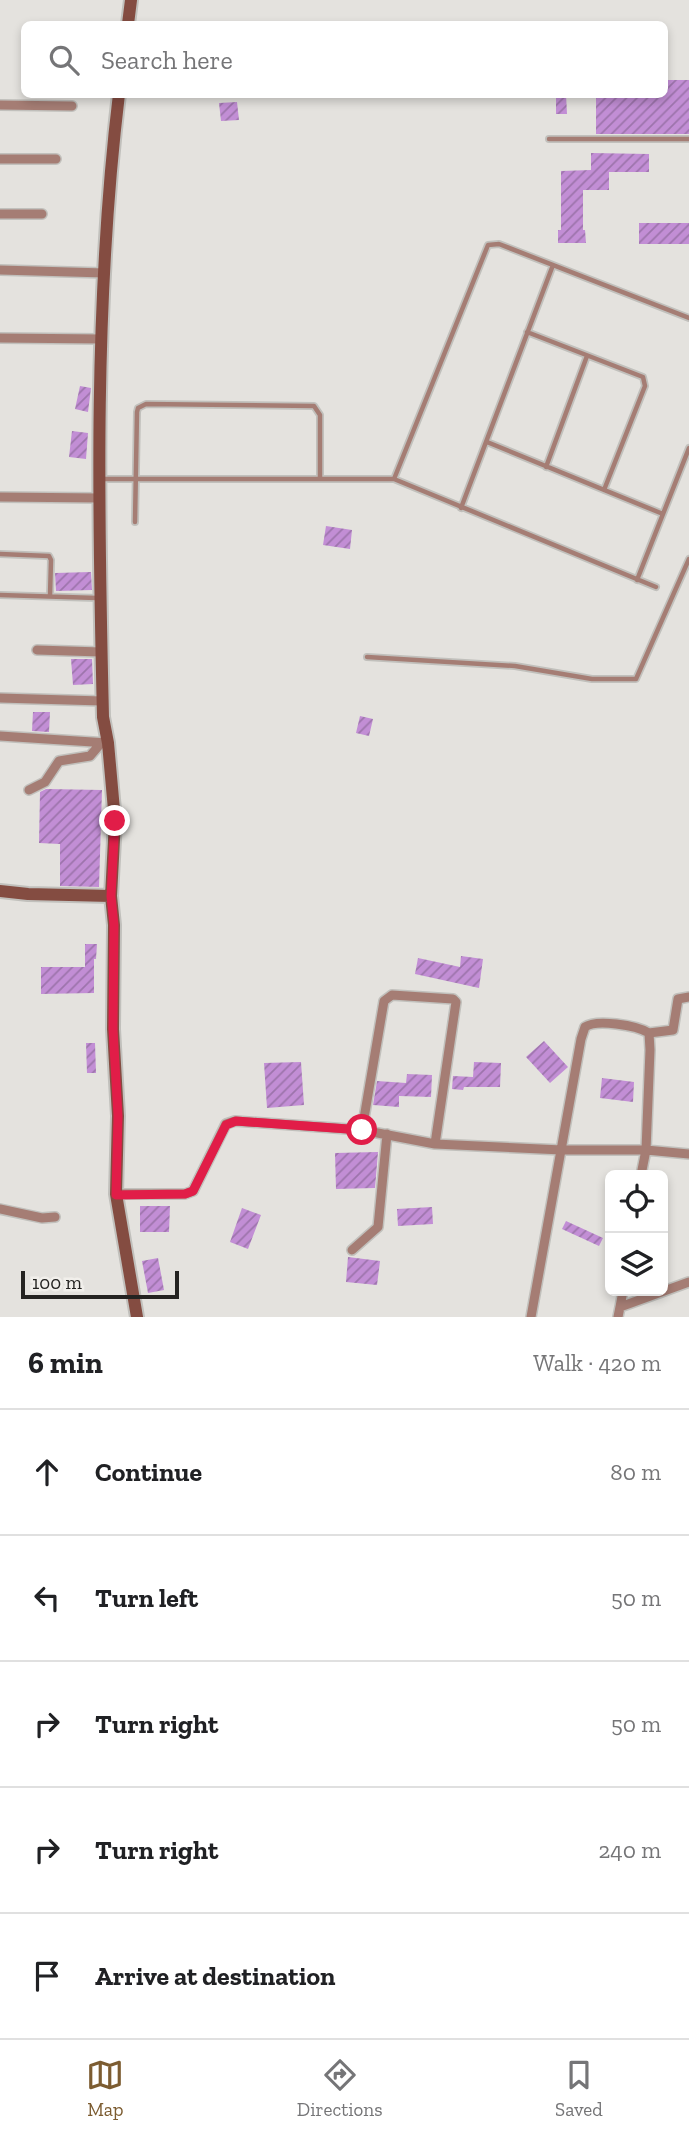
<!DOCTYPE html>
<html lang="en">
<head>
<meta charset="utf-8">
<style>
	:root { --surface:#fff; --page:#f2f2f2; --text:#202124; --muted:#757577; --line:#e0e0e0; --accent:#7c5c31 }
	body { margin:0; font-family:"Zilla Slab",serif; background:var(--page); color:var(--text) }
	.controls { position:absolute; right:21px; bottom:21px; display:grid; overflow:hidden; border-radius:10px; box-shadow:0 4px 10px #0003 }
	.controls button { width:63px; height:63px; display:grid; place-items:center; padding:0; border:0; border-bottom:2px solid var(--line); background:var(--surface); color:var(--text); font:35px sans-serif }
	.scale { position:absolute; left:21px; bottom:18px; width:158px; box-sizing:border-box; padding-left:7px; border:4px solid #242321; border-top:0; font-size:19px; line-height:24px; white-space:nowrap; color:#242321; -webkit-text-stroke:5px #f1efeb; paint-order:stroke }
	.stop { position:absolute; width:21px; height:21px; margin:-16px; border:5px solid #e11d48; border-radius:50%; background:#fff }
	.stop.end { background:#e11d48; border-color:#fff; box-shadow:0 2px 7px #0008 }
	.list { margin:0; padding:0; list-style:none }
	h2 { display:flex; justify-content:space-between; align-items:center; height:91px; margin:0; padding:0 28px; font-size:30px }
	h2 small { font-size:23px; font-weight:400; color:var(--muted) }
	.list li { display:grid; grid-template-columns:46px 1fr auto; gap:21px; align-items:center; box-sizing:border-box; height:126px; padding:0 28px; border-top:2px solid var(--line) }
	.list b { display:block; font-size:26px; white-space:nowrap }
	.list em { font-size:23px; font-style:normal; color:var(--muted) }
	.icon { flex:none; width:38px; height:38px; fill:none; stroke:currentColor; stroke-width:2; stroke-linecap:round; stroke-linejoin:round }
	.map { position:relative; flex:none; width:689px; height:1317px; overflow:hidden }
	.search { position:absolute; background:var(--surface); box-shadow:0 4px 10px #0003; left:21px; right:21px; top:21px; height:77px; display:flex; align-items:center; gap:18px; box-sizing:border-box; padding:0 24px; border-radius:10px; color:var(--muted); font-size:26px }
	.sheet { height:721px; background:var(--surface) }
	nav { display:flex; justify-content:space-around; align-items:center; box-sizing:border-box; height:98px; border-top:2px solid var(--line); background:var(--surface); font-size:19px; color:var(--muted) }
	nav a { display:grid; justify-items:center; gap:4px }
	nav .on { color:var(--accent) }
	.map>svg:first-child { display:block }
</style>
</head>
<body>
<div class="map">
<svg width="689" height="1317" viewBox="0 0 689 1317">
	<defs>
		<pattern id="building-hatch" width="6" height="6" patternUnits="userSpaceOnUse" patternTransform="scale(1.75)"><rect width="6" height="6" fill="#c28ed5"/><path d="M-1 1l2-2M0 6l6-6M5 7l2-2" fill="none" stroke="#9d74ac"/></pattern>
	</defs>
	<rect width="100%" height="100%" fill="#e4e2de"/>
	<path fill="url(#building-hatch)" d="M664 80H689V134H596V94H664Z
		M556 94H566L567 114H556Z
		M237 102 239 120 221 121 219 103Z
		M591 153 649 154V172H609V190H583V230H585L586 243H558V230H561V171L591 170Z
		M639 223H689V244H639Z
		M80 386 91 388 88 412 75 409Z
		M72 431 88 433 86 459 69 457Z
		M326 526 352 530 350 549 323 545Z
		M91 572 92 590 56 591 55 573Z
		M71 659H92L93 684 73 685Z
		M33 712H50L49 732 32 731Z
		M360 716 373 719 369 736 356 733Z
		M46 789 102 790 99 887 60 886V844L39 843 40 792Z
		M85 944H97L96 959H94V993L41 994V967H85Z
		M461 956 483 959 479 988 415 974 418 958 460 967Z
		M544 1041 568 1067 550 1083 526 1057Z
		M86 1043H95L96 1073H87Z
		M301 1062 304 1105 267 1108 264 1063Z
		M474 1062 501 1063 500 1087H464L463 1090 452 1089 453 1076 473 1077Z
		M407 1074 432 1075 431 1097 399 1096V1107L373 1105 377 1081 406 1083Z
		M602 1078 634 1082 633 1102 600 1098Z
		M378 1152 375 1188 336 1189 335 1153Z
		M140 1206H170L169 1232H140Z
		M432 1207 433 1224 398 1226 397 1209Z
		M242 1208 261 1215 248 1249 230 1242Z
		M566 1221 603 1238 599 1246 562 1229Z
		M348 1257 380 1261 377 1285 346 1282Z
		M158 1258 164 1290 148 1293 142 1261Z"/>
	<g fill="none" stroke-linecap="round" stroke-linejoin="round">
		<g stroke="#c1c0bc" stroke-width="8">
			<path id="lane" d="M549 139H689
				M527 332 643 377 645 386 604 490
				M487 442 663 514
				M546 467 587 356
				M101 479H394L656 587
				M394 479 488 245 499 244 689 318
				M461 508 553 265
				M135 522 137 412 138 408 146 404 314 406 320 415V479
				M0 554 49 556 51 560 50 596
				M637 580 689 448
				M0 595 97 598
				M367 657 515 666 592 679H636L689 559"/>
		</g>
		<g stroke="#c1c0bc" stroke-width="12">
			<path id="street" d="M0 105 72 106
				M0 159H56
				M0 214H42
				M0 270 105 273
				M0 338 102 339
				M0 497 100 498
				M37 650 101 652
				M0 698 102 701
				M0 736 108 743
				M29 790 45 782 59 761 90 756 102 742
				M649 1033 673 1030 678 999 689 997
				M362 1130 384 1001 392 995 453 999 456 1002 435 1144
				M116 1194H185L193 1191 226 1124 235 1121 362 1130 435 1144 562 1150H646L689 1154
				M0 1209 42 1218 55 1217
				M352 1250 378 1227 387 1134
				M620 1307 623 1291
				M531 1317 581 1039 585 1027C596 1019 636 1025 649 1033L650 1050 646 1150 641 1175
				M618 1317 620 1307 689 1282"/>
		</g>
		<g stroke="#c1c0bc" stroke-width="16">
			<path id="secondary" d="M128 24 131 0
				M119 94C94 300 98 510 103 717L108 743 115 821 111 896 114 925 113 1029 118 1116 116 1194 137 1317
				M0 891 28 894 111 896"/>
		</g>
		<use href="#lane" stroke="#a57d74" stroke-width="4.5"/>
		<use href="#street" stroke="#a57d74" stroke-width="9"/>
		<use href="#secondary" stroke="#844c41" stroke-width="12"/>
	</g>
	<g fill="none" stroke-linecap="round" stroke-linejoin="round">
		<path stroke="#e11d48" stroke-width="9" d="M115 821 111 896 114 925 113 1029 118 1116 116 1195 185 1194 193 1191 226 1125 236 1121 362 1130"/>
	</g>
</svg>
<div class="controls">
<button><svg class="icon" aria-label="locate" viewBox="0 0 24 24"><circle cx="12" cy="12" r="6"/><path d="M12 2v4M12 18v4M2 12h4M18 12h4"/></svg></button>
<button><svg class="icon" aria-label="layers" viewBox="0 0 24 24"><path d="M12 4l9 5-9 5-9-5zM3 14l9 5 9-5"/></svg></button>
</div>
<div class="scale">100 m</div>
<div class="stop" style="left:362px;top:1130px"></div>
<div class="stop end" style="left:115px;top:821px"></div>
<div class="search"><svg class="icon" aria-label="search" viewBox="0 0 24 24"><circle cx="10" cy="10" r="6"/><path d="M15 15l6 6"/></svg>Search here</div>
</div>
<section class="sheet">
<h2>6 min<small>Walk · 420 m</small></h2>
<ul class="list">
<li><svg class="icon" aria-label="ahead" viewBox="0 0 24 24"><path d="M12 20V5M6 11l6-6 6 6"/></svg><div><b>Continue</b></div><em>80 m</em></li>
<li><svg class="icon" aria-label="left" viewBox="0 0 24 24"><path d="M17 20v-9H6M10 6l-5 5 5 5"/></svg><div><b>Turn left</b></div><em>50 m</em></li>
<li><svg class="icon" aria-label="right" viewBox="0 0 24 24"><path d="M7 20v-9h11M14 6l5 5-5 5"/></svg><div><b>Turn right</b></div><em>50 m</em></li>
<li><svg class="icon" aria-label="right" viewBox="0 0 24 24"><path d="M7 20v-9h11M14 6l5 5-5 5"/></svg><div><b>Turn right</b></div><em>240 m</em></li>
<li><svg class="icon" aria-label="arrive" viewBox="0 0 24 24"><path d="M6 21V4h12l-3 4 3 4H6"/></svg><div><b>Arrive at destination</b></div></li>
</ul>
</section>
<nav>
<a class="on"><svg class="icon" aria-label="map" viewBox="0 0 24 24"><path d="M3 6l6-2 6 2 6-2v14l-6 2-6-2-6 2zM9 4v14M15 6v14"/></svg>Map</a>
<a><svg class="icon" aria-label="directions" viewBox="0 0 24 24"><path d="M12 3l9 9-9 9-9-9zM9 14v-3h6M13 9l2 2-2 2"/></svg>Directions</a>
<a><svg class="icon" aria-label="saved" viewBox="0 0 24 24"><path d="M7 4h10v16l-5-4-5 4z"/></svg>Saved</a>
</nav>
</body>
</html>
